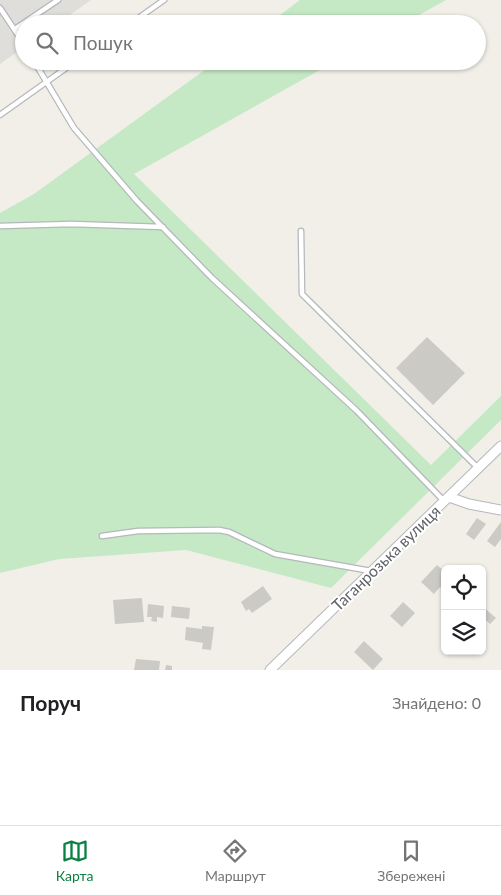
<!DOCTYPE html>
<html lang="uk">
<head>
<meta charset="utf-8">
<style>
	:root { --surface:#fff; --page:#f6f6f6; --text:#202124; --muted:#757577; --line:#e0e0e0; --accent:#0b8043 }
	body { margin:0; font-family:Lato,sans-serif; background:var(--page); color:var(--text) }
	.controls { position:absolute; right:15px; bottom:15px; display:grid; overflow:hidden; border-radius:8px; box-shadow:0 1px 4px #0004 }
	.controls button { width:45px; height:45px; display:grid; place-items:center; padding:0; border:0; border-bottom:1px solid var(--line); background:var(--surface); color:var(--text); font:25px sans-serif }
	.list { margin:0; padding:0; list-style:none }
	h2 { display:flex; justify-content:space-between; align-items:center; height:65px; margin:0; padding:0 20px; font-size:21px }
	h2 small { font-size:16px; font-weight:400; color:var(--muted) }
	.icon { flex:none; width:28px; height:28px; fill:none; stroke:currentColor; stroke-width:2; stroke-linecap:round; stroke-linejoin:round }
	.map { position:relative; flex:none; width:501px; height:670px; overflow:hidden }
	.search { position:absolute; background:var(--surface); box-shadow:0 1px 4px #0004; left:15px; right:15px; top:15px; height:55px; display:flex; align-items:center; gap:12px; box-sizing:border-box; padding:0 18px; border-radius:28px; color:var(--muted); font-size:19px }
	.sheet { height:155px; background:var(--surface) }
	nav { display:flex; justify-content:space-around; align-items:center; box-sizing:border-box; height:70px; border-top:1px solid var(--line); background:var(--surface); font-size:14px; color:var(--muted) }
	nav a { display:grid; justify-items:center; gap:2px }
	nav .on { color:var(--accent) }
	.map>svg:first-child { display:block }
</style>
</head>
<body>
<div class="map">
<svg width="501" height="670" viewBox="0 0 501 670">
	<rect width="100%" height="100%" fill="#f1efe8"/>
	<path fill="#e0deda" d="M0 0H91L57 24H24V47L0 64Z"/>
	<path fill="#c5e8c5" d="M300 0H446L403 24H268Z
		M217 61H336L134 174 431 465 501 396V420L331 588 186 550 59 559 0 573V213L34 194Z"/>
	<path fill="#cccac5" d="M427 337 465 373 433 405 396 368Z
		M477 518 486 524 474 540 466 534Z
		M501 522V539L495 547 487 541Z
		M437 565 445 572V591L440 587 434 594 421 582Z
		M263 586 272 599 252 613 249 609 246 611 241 602Z
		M142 598 144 622 115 624 113 600Z
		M403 602 415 613 402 627 390 616Z
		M148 604 164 606 163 618 157 617V622L151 621 152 617H147Z
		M172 606 190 608 189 619 171 617Z
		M482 606 496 618 490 624 482 616Z
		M202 626 214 627 211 650 202 649 203 643 185 640 186 627 202 629Z
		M364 641 383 659 373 670 354 652Z
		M136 659 160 661 159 670H134Z
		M166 665 172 666V670H165Z"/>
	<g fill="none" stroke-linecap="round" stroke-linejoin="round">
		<g stroke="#b5b8bc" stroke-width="7">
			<path id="lane" d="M0 8 24 44
				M130 24 164 0
				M15 29 58 0
				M34 61 74 128 137 201 212 278 357 411 444 501
				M0 115 76 61
				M0 226 71 224 163 227
				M301 231 302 294 478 468
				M102 536 138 531 219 530 229 532 275 554 371 571"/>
		</g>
		<g stroke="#b5b8bc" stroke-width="11">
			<path id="street" d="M449 497 469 504 501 510
				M270 670 501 446"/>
		</g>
		<use href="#lane" stroke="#fff" stroke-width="4.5"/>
		<use href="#street" stroke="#fff" stroke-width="9"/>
	</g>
	<g text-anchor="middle" stroke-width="4" stroke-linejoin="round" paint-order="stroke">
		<g font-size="16" fill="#5f6368" stroke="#fff">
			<text transform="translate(386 558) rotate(-44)" y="6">Таганрозька вулиця</text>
		</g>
	</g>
</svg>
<div class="controls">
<button><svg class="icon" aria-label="locate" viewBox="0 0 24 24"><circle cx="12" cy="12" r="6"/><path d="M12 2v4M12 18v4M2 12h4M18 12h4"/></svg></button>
<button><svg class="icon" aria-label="layers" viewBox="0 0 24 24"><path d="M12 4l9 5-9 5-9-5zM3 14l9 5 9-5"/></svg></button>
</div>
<div class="search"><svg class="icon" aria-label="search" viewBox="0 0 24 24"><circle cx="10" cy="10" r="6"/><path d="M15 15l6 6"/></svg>Пошук</div>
</div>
<section class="sheet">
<h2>Поруч<small>Знайдено: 0</small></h2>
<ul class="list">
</ul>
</section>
<nav>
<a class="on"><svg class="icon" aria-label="map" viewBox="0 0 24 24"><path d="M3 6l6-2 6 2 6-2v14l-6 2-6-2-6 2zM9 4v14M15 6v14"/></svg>Карта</a>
<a><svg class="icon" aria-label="directions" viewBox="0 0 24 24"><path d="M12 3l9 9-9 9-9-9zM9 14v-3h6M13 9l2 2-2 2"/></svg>Маршрут</a>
<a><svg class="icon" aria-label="saved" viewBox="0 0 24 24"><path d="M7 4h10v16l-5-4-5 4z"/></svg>Збережені</a>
</nav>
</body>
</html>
